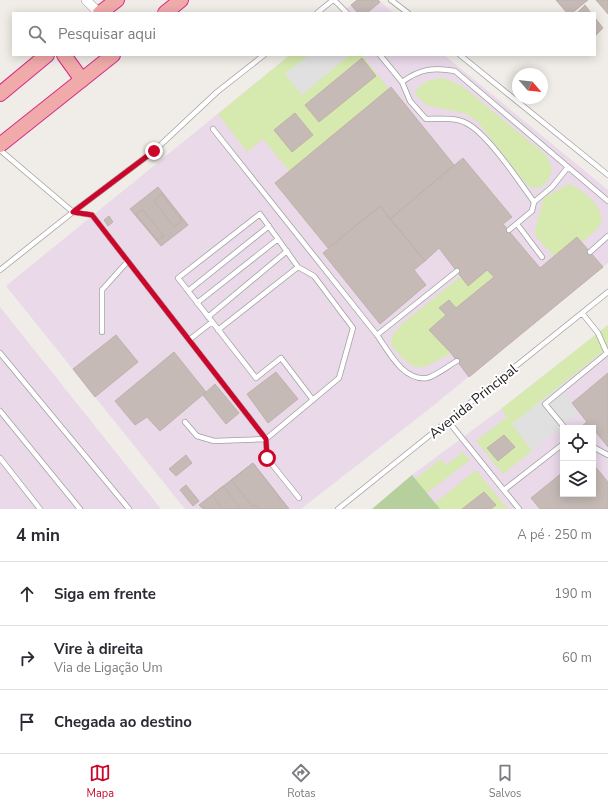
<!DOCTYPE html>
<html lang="pt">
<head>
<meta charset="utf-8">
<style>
	:root { --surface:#fff; --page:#f7f7f7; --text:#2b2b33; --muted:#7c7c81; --line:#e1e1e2; --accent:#cc052a }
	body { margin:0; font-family:"Nunito Sans",sans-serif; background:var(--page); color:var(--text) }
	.controls { position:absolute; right:12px; bottom:12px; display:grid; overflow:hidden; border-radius:0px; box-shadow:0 2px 10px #0003 }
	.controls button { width:36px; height:36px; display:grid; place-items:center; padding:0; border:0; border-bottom:1px solid var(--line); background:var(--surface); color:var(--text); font:20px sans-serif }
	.compass { position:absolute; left:512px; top:68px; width:36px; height:36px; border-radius:50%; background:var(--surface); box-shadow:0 2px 10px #0003; rotate:118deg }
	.stop { position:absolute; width:12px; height:12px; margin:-9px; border:3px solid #cc052a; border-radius:50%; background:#fff }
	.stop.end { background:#cc052a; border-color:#fff; box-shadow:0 1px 4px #0008 }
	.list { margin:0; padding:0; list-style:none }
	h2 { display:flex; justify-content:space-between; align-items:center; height:52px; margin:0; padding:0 16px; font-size:17px }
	h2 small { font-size:13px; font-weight:400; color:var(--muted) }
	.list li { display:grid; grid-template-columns:26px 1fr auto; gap:12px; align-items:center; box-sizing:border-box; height:64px; padding:0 16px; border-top:1px solid var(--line) }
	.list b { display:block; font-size:15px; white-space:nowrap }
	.list p { margin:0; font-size:13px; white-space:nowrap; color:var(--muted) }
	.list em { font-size:13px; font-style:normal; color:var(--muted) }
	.icon { flex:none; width:22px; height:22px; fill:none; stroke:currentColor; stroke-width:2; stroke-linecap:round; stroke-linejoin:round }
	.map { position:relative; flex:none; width:608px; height:509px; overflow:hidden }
	.search { position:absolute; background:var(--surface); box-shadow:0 2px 10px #0003; left:12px; right:12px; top:12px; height:44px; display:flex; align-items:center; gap:10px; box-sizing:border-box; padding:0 14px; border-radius:0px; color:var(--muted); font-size:15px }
	.sheet { height:244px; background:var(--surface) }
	nav { display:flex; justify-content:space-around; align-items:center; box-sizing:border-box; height:56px; border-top:1px solid var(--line); background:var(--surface); font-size:11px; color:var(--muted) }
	nav a { display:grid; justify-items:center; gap:2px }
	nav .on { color:var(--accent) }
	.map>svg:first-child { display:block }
</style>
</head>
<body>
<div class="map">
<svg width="608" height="509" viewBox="0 0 608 509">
	<rect width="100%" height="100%" fill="#f0ece7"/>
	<path fill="#e9d9e9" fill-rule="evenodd" d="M357 0H378L394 13H341Z
		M290 55H444L608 190V263L429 409 301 509H185L6 286Z
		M0 307 161 509H0Z
		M608 325V509H372L412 475 501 409ZM563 428H593V494H563Z"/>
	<path fill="#d6e9af" d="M290 55H309L285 74 302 95 349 55H362L389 89 290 172 263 139 247 152 218 114Z
		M444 78 462 86 547 156 552 170C549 183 541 192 528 186L478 122 467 114 426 105 415 94C419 82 431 79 444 78Z
		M569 184C581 188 608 209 600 225 596 231 588 237 582 242L577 237 554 256 536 237 535 230 544 198Z
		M487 270 494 277 456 308 449 300 439 308 446 315 451 353C417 372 418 375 391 345L392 336 401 325 461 276Z
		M608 325V349L601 353 512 424 532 451 503 474 476 441 507 417 501 409Z
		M463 452 470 460 427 493 415 479 441 459 446 465Z
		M476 470 508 509H440L435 503Z"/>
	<path fill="#b5cf9d" d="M412 475 440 509H372Z"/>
	<path fill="#e0e0e0" d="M309 55H349L302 95 285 74Z
		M559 386 579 412 532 451 512 424Z"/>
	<path fill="#c5bab6" stroke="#c2b0a9" d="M357 0H378L380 2 367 13H358L351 5Z
		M556 0H588L572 13H567Z
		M596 0H608V14Z
		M585 5 591 13H577Z
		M595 18 603 28 595 36Z
		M362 58 376 76 319 122 305 105Z
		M391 87 454 165 390 219 380 206 328 248 275 183Z
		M295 113 313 135 292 152 274 130Z
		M463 158 512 217 503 224 540 268 577 237 603 267 469 377 451 353 429 330 446 315 439 308 449 300 456 308 494 277 487 270 468 286 439 248 425 261 390 219Z
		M158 187 188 225 161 246 130 209Z
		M162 194 182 221 174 227 154 201Z
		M380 206 425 261 414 270 426 285 380 324 323 253Z
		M143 210 164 236 157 240 136 214Z
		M109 216 113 222 108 226 104 220Z
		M116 335 138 362 95 397 73 369Z
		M174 352 206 392 160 431 147 417 135 425 115 401Z
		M276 372 298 399 268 423 247 394Z
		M608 373V447L596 432 593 434V428H586L583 425 587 422 572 403Z
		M215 384 239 413 226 424 203 395Z
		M504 435 515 447 498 461 487 448Z
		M186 455 192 463 176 476 169 469Z
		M253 463 289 509H203L199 505Z
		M253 463 289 509H259L256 505 253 507 231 480Z
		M593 464 608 482V509H540L531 498 563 472V494H593Z
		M186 485 199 501 193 506 180 490Z
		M223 486 241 509H223L212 495Z
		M484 492 496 505 491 509H462Z"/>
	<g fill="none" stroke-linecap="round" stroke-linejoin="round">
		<g stroke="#a1a1a1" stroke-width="6">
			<path id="service" d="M334 0 347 13
				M391 0 408 13
				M317 13 333 0
				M380 55 402 82 410 101 426 119C438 119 455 117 466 123 487 133 519 181 534 202L532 211 509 230
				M460 55 608 175
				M402 82C420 69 433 67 455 71L608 201
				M213 129 377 335 457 271
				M0 150 73 212 92 215 266 439 267 458 299 498
				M534 202 552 187 568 167
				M517 224 542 257
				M590 252 608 236
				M0 270 73 212 154 151 217 92 264 55
				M188 291 269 226
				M197 303 278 239
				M208 317 287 251
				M218 330 298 267
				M102 332V290L128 261
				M377 335C389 352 403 381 427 378 436 376 448 366 457 361
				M189 340 212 322
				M0 353 129 509
				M0 411 80 509
				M448 421 519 509
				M185 422 197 436 214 441 266 439 339 378 353 328 314 276 298 267 260 214 178 278 256 378 281 358 313 400
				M565 428 545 404 607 353 598 333 582 313
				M593 447 608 455
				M0 458 40 509
				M504 490 563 444
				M338 509 608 292"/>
		</g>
		<g stroke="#a1a1a1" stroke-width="10">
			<path id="minor" d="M86 0 99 13"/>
		</g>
		<g stroke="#d82b87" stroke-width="16">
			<path id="trunk" d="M100 13 117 0
				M165 13 181 0
				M64 55 82 80
				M0 94 47 55
				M0 145 113 55"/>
		</g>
		<use href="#service" stroke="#fff" stroke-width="4.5"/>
		<use href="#minor" stroke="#fff" stroke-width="9"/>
		<use href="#trunk" stroke="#f0aaaa" stroke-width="14"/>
	</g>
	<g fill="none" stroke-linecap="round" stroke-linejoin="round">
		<path stroke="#cc052a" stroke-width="5" d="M154 151 73 212 92 215 266 439 267 458"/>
	</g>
	<g text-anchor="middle" stroke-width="4" stroke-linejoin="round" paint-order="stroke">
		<g font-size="14" fill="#202020" stroke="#fff">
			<text transform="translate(473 401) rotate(-39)" y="5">Avenida Principal</text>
		</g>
	</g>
</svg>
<div class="controls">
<button><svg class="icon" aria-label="locate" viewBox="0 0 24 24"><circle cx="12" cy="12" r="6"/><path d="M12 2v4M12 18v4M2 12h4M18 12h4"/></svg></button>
<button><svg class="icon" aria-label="layers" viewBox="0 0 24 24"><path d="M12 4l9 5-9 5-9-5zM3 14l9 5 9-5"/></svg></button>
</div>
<svg class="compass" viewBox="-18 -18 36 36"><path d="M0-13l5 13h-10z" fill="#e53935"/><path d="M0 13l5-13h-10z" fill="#7c7c81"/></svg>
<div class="stop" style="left:267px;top:458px"></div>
<div class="stop end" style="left:154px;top:151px"></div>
<div class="search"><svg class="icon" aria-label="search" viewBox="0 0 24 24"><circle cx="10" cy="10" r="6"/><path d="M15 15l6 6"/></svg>Pesquisar aqui</div>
</div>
<section class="sheet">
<h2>4 min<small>A pé · 250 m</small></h2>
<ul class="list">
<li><svg class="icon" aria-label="ahead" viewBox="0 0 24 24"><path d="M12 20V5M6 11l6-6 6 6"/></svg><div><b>Siga em frente</b></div><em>190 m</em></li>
<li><svg class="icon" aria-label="right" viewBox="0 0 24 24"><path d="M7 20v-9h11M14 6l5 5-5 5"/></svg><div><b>Vire à direita</b><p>Via de Ligação Um</p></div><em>60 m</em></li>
<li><svg class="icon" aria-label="arrive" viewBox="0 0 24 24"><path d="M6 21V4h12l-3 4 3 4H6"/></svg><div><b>Chegada ao destino</b></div></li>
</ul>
</section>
<nav>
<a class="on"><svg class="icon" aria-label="map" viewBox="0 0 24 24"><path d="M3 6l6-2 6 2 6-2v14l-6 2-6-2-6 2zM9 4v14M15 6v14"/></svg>Mapa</a>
<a><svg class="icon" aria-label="directions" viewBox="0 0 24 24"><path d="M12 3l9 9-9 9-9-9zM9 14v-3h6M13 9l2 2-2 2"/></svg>Rotas</a>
<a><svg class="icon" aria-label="saved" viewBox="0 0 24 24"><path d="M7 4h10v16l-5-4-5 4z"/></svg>Salvos</a>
</nav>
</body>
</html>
